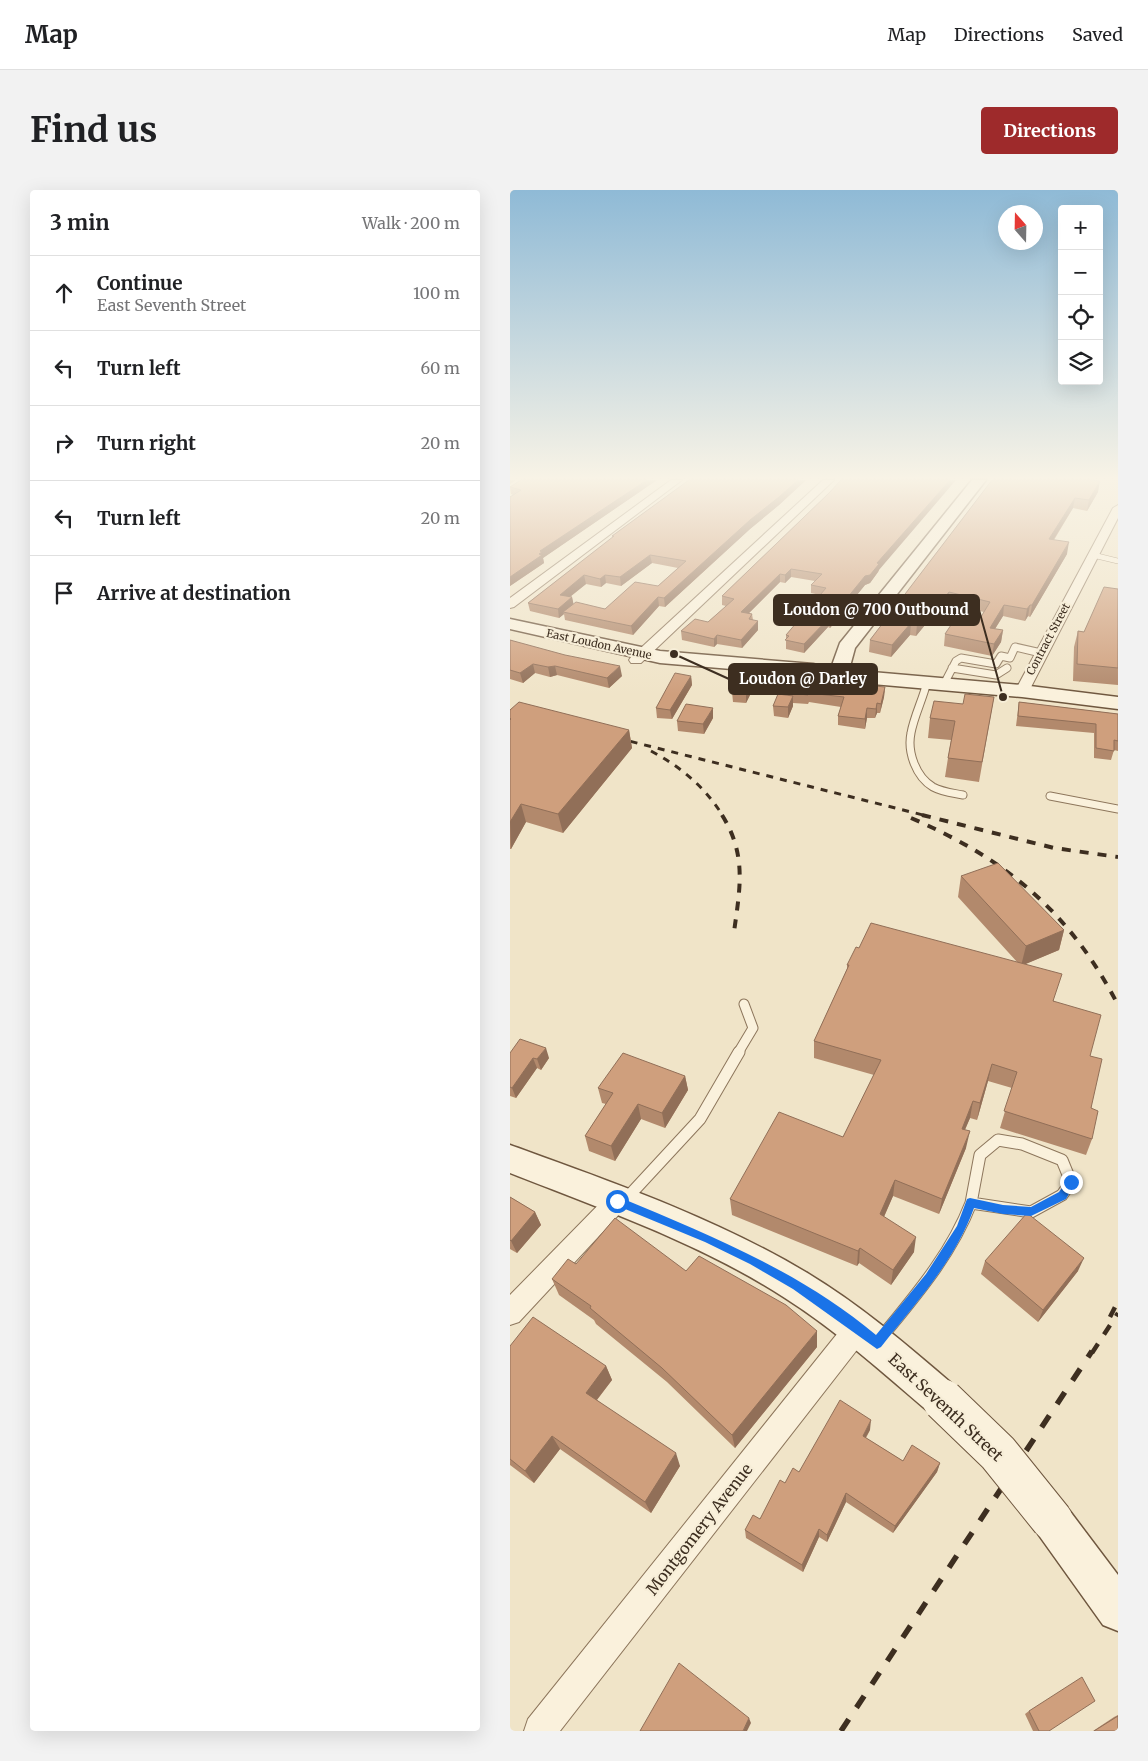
<!DOCTYPE html>
<html lang="en">
<head>
<meta charset="utf-8">
<style>
	:root { --surface:#fff; --page:#f2f2f2; --text:#202124; --muted:#757577; --line:#e0e0e0; --accent:#9e2a2b }
	body { margin:0; font-family:Merriweather,serif; background:var(--page); color:var(--text) }
	.controls { position:absolute; right:15px; top:15px; display:grid; overflow:hidden; border-radius:5px; box-shadow:0 5px 20px #0002 }
	.controls button { width:45px; height:45px; display:grid; place-items:center; padding:0; border:0; border-bottom:1px solid var(--line); background:var(--surface); color:var(--text); font:25px sans-serif }
	.compass { position:absolute; left:488px; top:15px; width:45px; height:45px; border-radius:50%; background:var(--surface); box-shadow:0 5px 20px #0002; rotate:340deg }
	.stop { position:absolute; width:15px; height:15px; margin:-11px; border:4px solid #1a73e8; border-radius:50%; background:#fff }
	.stop.end { background:#1a73e8; border-color:#fff; box-shadow:0 1px 5px #0008 }
	.list { margin:0; padding:0; list-style:none }
	h2 { display:flex; justify-content:space-between; align-items:center; height:65px; margin:0; padding:0 20px; font-size:21px }
	h2 small { font-size:16px; font-weight:400; color:var(--muted) }
	.list li { display:grid; grid-template-columns:32px 1fr auto; gap:15px; align-items:center; box-sizing:border-box; height:75px; padding:0 20px; border-top:1px solid var(--line) }
	.list b { display:block; font-size:19px; white-space:nowrap }
	.list p { margin:0; font-size:16px; white-space:nowrap; color:var(--muted) }
	.list em { font-size:16px; font-style:normal; color:var(--muted) }
	.icon { flex:none; width:28px; height:28px; fill:none; stroke:currentColor; stroke-width:2; stroke-linecap:round; stroke-linejoin:round }
	.map { position:relative; flex:none; width:608px; height:1541px; overflow:hidden; border-radius:5px }
	header { display:flex; align-items:center; gap:30px; box-sizing:border-box; height:70px; padding:0 25px; background:var(--surface); border-bottom:1px solid var(--line) }
	header strong { font-size:24px }
	nav { display:flex; gap:28px; margin-inline-start:auto; font-size:18px }
	.intro { display:flex; align-items:center; justify-content:space-between; box-sizing:border-box; height:120px; padding:0 30px }
	h1 { margin:0; font-size:35px }
	.button { padding:12px 22px; border-radius:5px; background:var(--accent); color:#fff; font-size:18px; font-weight:700 }
	main { display:flex; gap:30px; padding:0 30px }
	aside { flex:1; background:var(--surface); border-radius:5px; box-shadow:0 5px 20px #0002 }
	.map>svg:first-child { display:block }
</style>
</head>
<body>
<header>
<strong>Map</strong>
<nav><a>Map</a><a>Directions</a><a>Saved</a></nav>
</header>
<div class="intro"><h1>Find us</h1><a class="button">Directions</a></div>
<main>
<aside>
<h2>3 min<small>Walk · 200 m</small></h2>
<ul class="list">
<li><svg class="icon" aria-label="ahead" viewBox="0 0 24 24"><path d="M12 20V5M6 11l6-6 6 6"/></svg><div><b>Continue</b><p>East Seventh Street</p></div><em>100 m</em></li>
<li><svg class="icon" aria-label="left" viewBox="0 0 24 24"><path d="M17 20v-9H6M10 6l-5 5 5 5"/></svg><div><b>Turn left</b></div><em>60 m</em></li>
<li><svg class="icon" aria-label="right" viewBox="0 0 24 24"><path d="M7 20v-9h11M14 6l5 5-5 5"/></svg><div><b>Turn right</b></div><em>20 m</em></li>
<li><svg class="icon" aria-label="left" viewBox="0 0 24 24"><path d="M17 20v-9H6M10 6l-5 5 5 5"/></svg><div><b>Turn left</b></div><em>20 m</em></li>
<li><svg class="icon" aria-label="arrive" viewBox="0 0 24 24"><path d="M6 21V4h12l-3 4 3 4H6"/></svg><div><b>Arrive at destination</b></div></li>
</ul>
</aside>
<div class="map">
<svg width="608" height="1541" viewBox="0 0 608 1541">
	<rect width="100%" height="100%" fill="#f0e4c8"/>
	<g fill="none" stroke-linecap="round" stroke-linejoin="round">
		<g stroke="#8d765c" stroke-width="6">
			<path id="lane-far3" d="M583 365 608 371"/>
		</g>
		<g stroke="#8d765c" stroke-width="9">
			<path id="lane-far2" d="M442 478 486 485 497 478
				M417 492C413 509 404 526 401 543 397 562 406 587 423 597 432 602 443 603 453 605
				M434 494 446 471 451 468 486 474 491 466 500 468 505 457 531 463
				M540 606 608 619"/>
		</g>
		<g stroke="#8d765c" stroke-width="11">
			<path id="lane-far1" d="M228 863 243 838 234 814"/>
		</g>
		<g stroke="#8d765c" stroke-width="13">
			<path id="lane" d="M488 950 512 954 552 970 561 992 552 1005 521 1022 461 1013 470 965Z
				M116 1009 190 929 229 862
				M370 1149C405 1106 441 1065 461 1013"/>
		</g>
		<g stroke="#8d765c" stroke-width="2">
			<path id="street" d="M161 290H172L4 417 0 418V408Z
				M313 290H324L131 473H121L119 470 121 467Z
				M608 315V328L519 501 517 504H507L505 501 603 318Z
				M107 1001 115 1004 119 1011 115 1018 9 1132 0 1135V1105L99 1004Z
				M348 1125 357 1129 361 1138 357 1147 50 1541H14L18 1529 339 1129Z"/>
		</g>
		<g stroke="#6f573f" stroke-width="3">
			<path id="secondary" d="M462 290H476L345 458 339 480 512 495 608 507V519L512 507 328 491 303 486 150 473 0 439V429L150 461 303 474 321 478 330 453Z
				M0 955C102 992 206 1028 299 1084 352 1116 399 1157 446 1197L452 1210 446 1223 433 1229 420 1223C373 1183 327 1141 275 1108 190 1053 94 1020 0 983Z
				M542 1310 556 1316 608 1385V1441L593 1435 528 1344 522 1330 528 1316Z"/>
		</g>
		<use href="#lane-far3" stroke="#faf1dc" stroke-width="5"/>
		<use href="#lane-far2" stroke="#faf1dc" stroke-width="7"/>
		<use href="#lane-far1" stroke="#faf1dc" stroke-width="9"/>
		<use href="#lane" stroke="#faf1dc" stroke-width="11"/>
		<use href="#street" fill="#faf1dc" fill-rule="evenodd"/>
		<use href="#secondary" fill="#faf1dc" fill-rule="evenodd"/>
		<path stroke="#3d2e20" stroke-width="3" stroke-dasharray="7 7" stroke-linecap="butt" d="M107 548 417 626
			M141 561C171 577 195 597 213 626"/>
		<path stroke="#3d2e20" stroke-width="4" stroke-dasharray="9 9" stroke-linecap="butt" d="M212 625C237 665 230 698 224 742
			M412 625 544 658 608 667
			M401 628C496 669 560 722 608 815"/>
		<path stroke="#3d2e20" stroke-width="4.5" stroke-dasharray="11 11" stroke-linecap="butt" d="M600 1127 608 1111
			M582 1163 608 1123"/>
		<path stroke="#3d2e20" stroke-width="5.5" stroke-dasharray="14 14" stroke-linecap="butt" d="M331 1541 582 1161"/>
		<g stroke="#6f573f" stroke-width="43" stroke-linecap="butt">
			<path id="secondary-bridge" d="M433 1210 488 1263 542 1330"/>
		</g>
		<use href="#secondary-bridge" stroke="#faf1dc" stroke-width="41"/>
	</g>
	<path fill="#b2896c" fill-rule="evenodd" d="M11 290H147L33 368 34 373 0 396V307L3 305 1 304 0 297Z
		M179 290H296L269 315 240 339 155 417 149 416 123 445 55 430 54 424 49 428 20 421 18 413 102 348V346ZM142 373 168 378 148 396 95 419 63 414 62 407H60L76 394 91 397 96 393 111 396Z
		M482 290 588 302 577 321 563 318 544 350 557 364 520 427 518 426 515 431 493 426 485 439 493 440 491 452 482 466 434 456 435 444 466 435 474 422 438 414 420 436 415 435 406 446 400 445 381 467 359 462 360 450Z
		M319 303 369 380 368 382 360 393 355 395 320 438 318 437 294 463 276 459V445L310 405 301 403V395L305 391 281 387 275 393 270 392 239 423 242 424 243 430 248 440 232 458 207 454 204 457 172 450 171 441 198 432 216 416 212 415V406Z
		M608 399V495L563 491 564 457 568 441 574 442Z
		M0 450 112 486 99 498 47 485 40 487 25 483 13 493 0 489Z
		M181 486 182 495 162 529 147 528 146 518Z
		M375 497 374 507 370 523H367L365 528H357L355 539 328 535V526L331 517 299 512 298 514 283 513V516L278 528 264 526 263 516 279 505V503Z
		M243 499 236 513 223 512 222 502Z
		M484 507 469 592 435 587 438 568 441 550 418 548 420 528 453 514Z
		M509 512 608 524V561L604 560 601 570 584 568V543L506 536Z
		M0 520 119 540 122 558 53 643 16 632 1 659H0Z
		M203 528 194 544 168 541 167 531Z
		M451 686 554 740 549 760 515 774 544 811 580 866 582 949 576 965 490 938 502 898 478 891 467 930 460 928 455 940 456 958 429 1024 383 1006 374 1027 404 1062 381 1095 349 1073 347 1076 222 1025 220 1009 333 947 364 885 304 868V851L337 779V775L349 758 508 773 448 707Z
		M0 863 39 868 31 880 27 878 6 908 0 906Z
		M175 886 178 900 155 938 131 929 105 971 79 961 75 946 96 914 92 913 88 898Z
		M0 1007 25 1022 31 1035 7 1063 0 1059Z
		M475 1071 568 1081 528 1132 471 1084Z
		M176 1081 307 1157 225 1258 157 1192 86 1134 84 1130 49 1105 42 1089Z
		M0 1156 96 1176 102 1190 87 1210 170 1276 141 1323 50 1259 24 1293 0 1275Z
		M360 1240 356 1248 393 1271 430 1273 427 1282 383 1343 336 1312 317 1352 309 1347 293 1382 236 1348 235 1340 250 1329 275 1293 289 1282Z
		M519 1521 539 1541H523L515 1524Z
		M608 1525V1541H583L604 1527Z"/>
	<path fill="#916f58" d="M0 290H6L0 294Z
		M137 290H147L33 368 34 373 0 396V387L29 364 30 361Z
		M288 290H296L269 315 240 339 155 417 154 408 240 330Z
		M440 290H446L369 380 368 382 360 393 355 395 320 438V429L355 386Z
		M590 291 588 302 577 321 579 310Z
		M565 308 563 318 537 360 539 349Z
		M559 352 557 364 520 427 522 415Z
		M140 365 142 373 111 396 110 387Z
		M281 379V387L275 393V385Z
		M270 384V392L231 431V422Z
		M74 385 76 394 52 413 50 405Z
		M95 385 96 393 91 397 90 389Z
		M439 402 438 414 420 436 421 424Z
		M62 407 64 416 53 422 54 424 49 428 48 419Z
		M148 407 149 416 123 445 121 436Z
		M494 415 493 426 478 450 480 438Z
		M520 415 518 426 515 431 517 419Z
		M416 423 415 435 406 446 407 434Z
		M318 429V437L294 463V454Z
		M248 431V440L232 458 231 450Z
		M401 433 400 445 381 467 382 455Z
		M493 440 491 452 482 466 484 454Z
		M207 445V454L204 457V449Z
		M23 474 25 483 13 493 10 483Z
		M45 476 47 485 40 487 38 477Z
		M110 476 112 486 99 498 97 488Z
		M181 486 182 495 162 529 160 520Z
		M242 489 243 499 236 513V503Z
		M375 497 374 507 370 523 371 514Z
		M283 506V516L278 528V517Z
		M367 513V523L365 528 366 519Z
		M203 518V528L194 544 193 534Z
		M357 518V528L355 539V529Z
		M119 540 122 558 53 643 48 624Z
		M11 614 16 632 1 659 0 632Z
		M554 740 549 760 511 776 516 756Z
		M36 858 39 868 31 880 27 869Z
		M23 868 27 878 6 908 2 898Z
		M482 874 478 891 467 930 470 913Z
		M175 886 178 900 155 938 152 923Z
		M463 911 460 928 448 955 452 939Z
		M128 914 131 929 105 971 101 956Z
		M460 941 456 958 429 1024 432 1009Z
		M385 990 383 1006 368 1040 370 1024Z
		M25 1022 31 1035 7 1063 1 1051Z
		M406 1047 404 1062 381 1095 383 1080Z
		M350 1058 349 1073 347 1076 348 1061Z
		M574 1068 568 1081 528 1132 533 1120Z
		M307 1141V1157L225 1258 222 1245Z
		M96 1176 102 1190 82 1216 76 1203Z
		M361 1230 360 1240 351 1255 353 1246Z
		M42 1246 50 1259 24 1293 15 1281Z
		M166 1263 170 1276 141 1323 135 1312Z
		M430 1273 427 1282 383 1343 385 1336Z
		M336 1303V1312L317 1352V1345Z
		M309 1339V1347L293 1382 292 1375Z
		M239 1528 241 1533 237 1541H233Z"/>
	<path fill="#cf9f7d" stroke="#916f58" d="M11 290H137L30 361 32 362 29 364 32 365 0 387V307L11 300 0 297Z
		M179 290H288L269 307 240 330 154 408 148 407 121 436 53 422 66 412 95 419 125 392 148 396 176 371 140 365 110 387 95 385 90 389 74 385 50 405 62 407 48 419 18 413 104 346H102Z
		M331 290H440L367 373 369 374 360 385 355 386 320 429H318L294 454 275 450 279 446 276 445 316 398 301 395 312 384 281 379 275 385 270 384 231 422 242 424 239 429 248 431 231 450 207 445 204 449 171 441 185 429 198 432 224 409 212 406 319 303Z
		M482 290H581L590 291 579 310 565 308 539 349 559 352 522 415H520L517 419 494 415 480 438 493 440 484 454 435 444 443 432 466 435 480 412 439 402 421 424 416 423 407 434 401 433 382 455 360 450Z
		M594 397 608 399V478L567 474 568 441 574 442Z
		M0 450 55 465 110 476 97 488 45 476 38 477 23 474 10 483 0 480Z
		M165 483 181 486 160 520 146 518Z
		M284 488 375 497 371 514 367 513 366 519 357 518 355 529 328 526 334 507 299 503 298 505 279 503Z
		M268 504 283 506 278 517 263 516Z
		M455 504 484 507 472 572 438 568 445 531 420 528 424 511 453 514Z
		M9 512 119 540 48 624 11 614 0 632V530L1 529 0 528V520Z
		M509 512 608 524V551L604 550V561L586 558V534L508 526Z
		M176 514 203 518 193 534 167 531Z
		M488 673 554 740 516 756 451 686Z
		M361 733 552 784 543 811 591 825 580 866 592 869 581 918 588 921 582 949 494 921 507 882 482 874 470 913 463 911 452 939 460 941 432 1009 385 990 370 1024 406 1047 383 1080 350 1058 348 1061 220 1009 269 922 333 947 371 870 304 851 339 775H337L346 757 349 758Z
		M10 849 36 858 27 869 23 868 2 898 0 897V863Z
		M113 863 175 886 152 923 128 914 101 956 75 946 103 903 88 898Z
		M0 1007 25 1022 1 1051 0 1050Z
		M517 1023 574 1068 533 1120 475 1071Z
		M105 1028 176 1081 189 1066 276 1115 307 1141 222 1245 152 1178 80 1118 81 1116 42 1089 58 1069 66 1074Z
		M23 1127 96 1176 76 1203 166 1263 135 1312 42 1246 15 1281 0 1269V1156Z
		M330 1210 361 1230 353 1246 393 1271 402 1255 430 1273 385 1336 336 1303 317 1345 309 1339 292 1375 235 1340 243 1325 250 1329 270 1290 275 1293 283 1278 289 1282Z
		M169 1473 239 1528 233 1541H130Z
		M572 1487 585 1511 539 1541H529L519 1521Z
		M608 1526V1541H584Z"/>
	<linearGradient id="sky" x2="0" y2="1"><stop stop-color="#8fbad6"/><stop offset="0.57" stop-color="#f8f3e6"/><stop offset="1" stop-color="#f8f3e6" stop-opacity="0"/></linearGradient>
	<rect width="608" height="505" fill="url(#sky)"/>
	<path fill="#1a73e8" d="M561 987 566 992 556 1009 521 1026 493 1024 464 1018C445 1071 405 1114 371 1157L367 1159 283 1099 240 1074 195 1052 103 1014 102 1011 107 1006 111 1008C200 1045 291 1082 366 1145L416 1084 447 1036 457 1009 460 1008 493 1015 521 1017 549 1002 558 989Z"/>
	<g text-anchor="middle" stroke-width="4.5" stroke-linejoin="round" paint-order="stroke">
		<g font-size="11" fill="#3d2e20" stroke="#f7eed8">
			<text transform="translate(538 449) rotate(-62)" y="4">Contract Street</text>
			<text transform="translate(89 454) rotate(12)" y="4">East Loudon Avenue</text>
		</g>
		<g font-size="16" fill="#3d2e20" stroke="#f7eed8">
			<text transform="translate(436 1217) rotate(43)" y="6">East Seventh Street</text>
			<text transform="translate(189 1339) rotate(-52)" y="6">Montgomery Avenue</text>
		</g>
	</g>
	<path fill="none" stroke="#3d2e20" stroke-width="2" d="M493 507L469 420M164 464L219 489"/>
	<g fill="#3d2e20" stroke="#f7eed8" stroke-width="2">
		<circle cx="493" cy="507" r="5"/>
		<circle cx="164" cy="464" r="5"/>
	</g>
	<g fill="#3d2e20" stroke="#3d2e20" stroke-width="2">
		<rect x="264" y="405" width="205" height="30" rx="5"/>
		<rect x="219" y="474" width="148" height="30" rx="5"/>
	</g>
	<g font-size="15" text-anchor="middle" font-weight="bold" fill="#fff">
		<text x="366" y="425">Loudon @ 700 Outbound</text>
		<text x="293" y="494">Loudon @ Darley</text>
	</g>
</svg>
<div class="controls">
<button>+</button>
<button>−</button>
<button><svg class="icon" aria-label="locate" viewBox="0 0 24 24"><circle cx="12" cy="12" r="6"/><path d="M12 2v4M12 18v4M2 12h4M18 12h4"/></svg></button>
<button><svg class="icon" aria-label="layers" viewBox="0 0 24 24"><path d="M12 4l9 5-9 5-9-5zM3 14l9 5 9-5"/></svg></button>
</div>
<svg class="compass" viewBox="-18 -18 36 36"><path d="M0-13l5 13h-10z" fill="#e53935"/><path d="M0 13l5-13h-10z" fill="#757577"/></svg>
<div class="stop" style="left:107px;top:1011px"></div>
<div class="stop end" style="left:561px;top:992px"></div>
</div>
</main>
</body>
</html>
